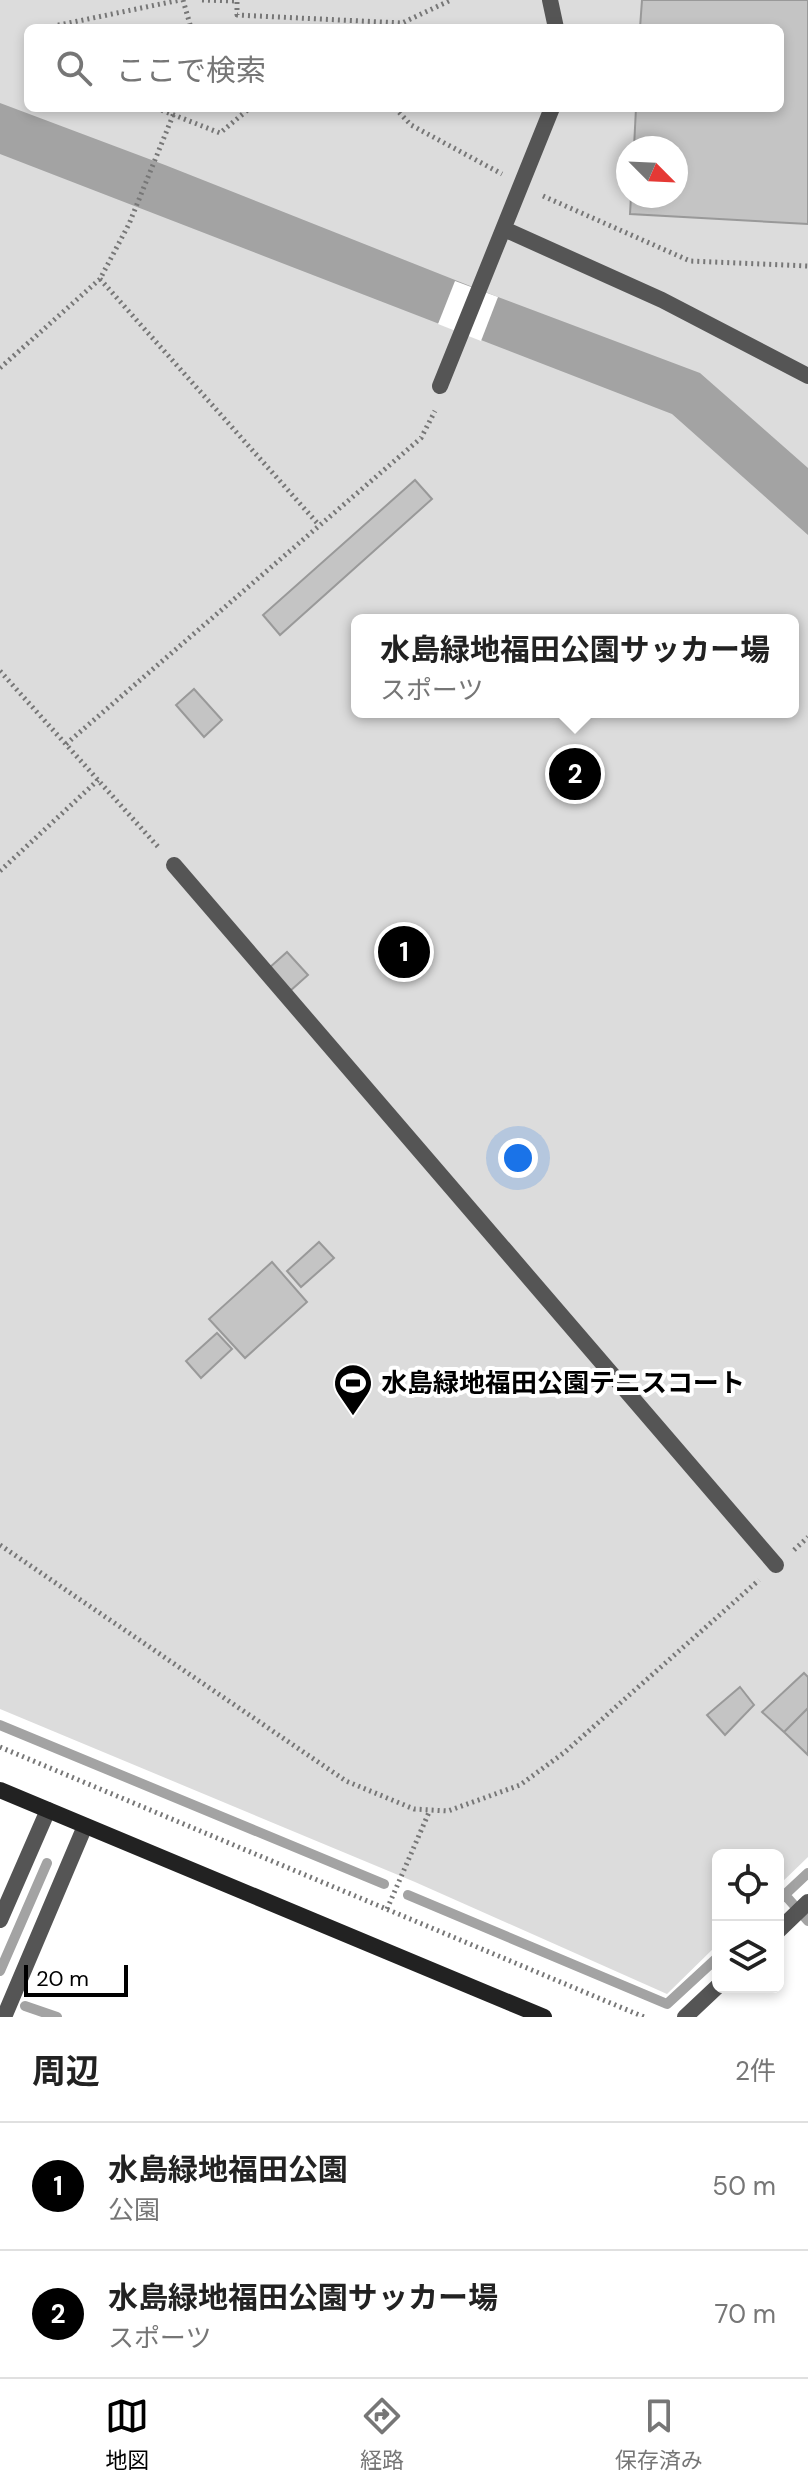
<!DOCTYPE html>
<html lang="ja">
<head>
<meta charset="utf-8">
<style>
	:root { --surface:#fff; --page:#f6f6f6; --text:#222; --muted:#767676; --line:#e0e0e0; --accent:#000 }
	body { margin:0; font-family:"DM Sans","Noto Sans JP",sans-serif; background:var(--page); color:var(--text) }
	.controls { position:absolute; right:24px; bottom:24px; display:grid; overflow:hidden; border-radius:12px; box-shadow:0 4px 12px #0003 }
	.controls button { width:72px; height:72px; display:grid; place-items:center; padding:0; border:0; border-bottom:2px solid var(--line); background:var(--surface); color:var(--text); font:40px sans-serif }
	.compass { position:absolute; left:616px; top:136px; width:72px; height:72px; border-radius:50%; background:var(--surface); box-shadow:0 4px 12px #0003; rotate:114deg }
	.scale { position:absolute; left:24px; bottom:20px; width:104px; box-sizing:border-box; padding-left:8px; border:4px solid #000; border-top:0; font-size:22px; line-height:28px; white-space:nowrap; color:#000; -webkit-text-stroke:6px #fff; paint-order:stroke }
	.you { position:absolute; left:518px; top:1158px; width:28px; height:28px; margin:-20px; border:6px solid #fff; border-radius:50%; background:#1a73e8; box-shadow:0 0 0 12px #1a73e833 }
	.badge { display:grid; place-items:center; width:52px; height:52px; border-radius:50%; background:var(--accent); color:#fff; font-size:26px; font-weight:700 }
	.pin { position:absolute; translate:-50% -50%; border:4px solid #fff; box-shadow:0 2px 8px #0006 }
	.popup { position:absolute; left:351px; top:614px; width:448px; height:104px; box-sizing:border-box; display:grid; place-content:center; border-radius:12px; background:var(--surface); filter:drop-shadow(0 2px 6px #0005); font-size:26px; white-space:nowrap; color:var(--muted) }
	.popup b { font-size:30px; color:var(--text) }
	.popup::after { content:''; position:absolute; left:50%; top:100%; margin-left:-16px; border:16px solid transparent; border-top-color:var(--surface) }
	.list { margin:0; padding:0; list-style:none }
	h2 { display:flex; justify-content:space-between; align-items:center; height:104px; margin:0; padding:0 32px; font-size:34px }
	h2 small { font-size:26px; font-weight:400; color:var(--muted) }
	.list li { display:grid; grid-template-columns:52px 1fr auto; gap:24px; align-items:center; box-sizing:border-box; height:128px; padding:0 32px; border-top:2px solid var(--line) }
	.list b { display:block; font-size:30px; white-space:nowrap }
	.list p { margin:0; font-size:26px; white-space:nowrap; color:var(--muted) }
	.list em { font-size:26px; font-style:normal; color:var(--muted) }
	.icon { flex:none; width:44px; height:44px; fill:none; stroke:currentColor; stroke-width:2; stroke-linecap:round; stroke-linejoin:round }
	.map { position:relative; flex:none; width:808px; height:2017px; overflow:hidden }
	.search { position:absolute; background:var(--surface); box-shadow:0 4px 12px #0003; left:24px; right:24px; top:24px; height:88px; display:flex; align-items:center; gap:20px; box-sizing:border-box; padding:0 28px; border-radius:12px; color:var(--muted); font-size:30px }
	.sheet { height:360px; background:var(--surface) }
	nav { display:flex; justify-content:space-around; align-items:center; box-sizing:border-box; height:112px; border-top:2px solid var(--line); background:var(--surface); font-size:22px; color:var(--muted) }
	nav a { display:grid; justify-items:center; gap:4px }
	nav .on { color:var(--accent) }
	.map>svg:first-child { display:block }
</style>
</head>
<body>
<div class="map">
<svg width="808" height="2017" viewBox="0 0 808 2017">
	<rect width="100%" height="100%" fill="#fff"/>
	<path fill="#dcdcdc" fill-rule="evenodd" d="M0 0H808V1857L778 1886V1855H718V1944L667 1994 415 1882 0 1709ZM28 28H780V108H28ZM628 148H676V196H628ZM357 620H793V712H357Z"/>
	<path fill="#a3a3a3" d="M0 103 165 165 498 297 700 373 808 468V535L672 414 0 154Z"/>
	<path fill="#fff" d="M455 281 498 297 481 341 438 324Z"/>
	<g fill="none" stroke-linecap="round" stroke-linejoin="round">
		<path stroke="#a3a3a3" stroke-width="10" d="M0 1725 384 1884
			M408 1895 667 2004 718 1957
			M785 1895 808 1921
			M778 1901 808 1873
			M0 1971 47 1863
			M25 2006 57 2017"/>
	</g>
	<path fill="#c4c4c4" stroke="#999" stroke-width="2" d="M642 0H808V224L630 214 631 196H676V148H634L636 108H780V28H640Z
		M415 480 432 499 280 635 263 615Z
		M194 689 222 720 204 737 176 705Z
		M287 952 308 975 290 991 269 968Z
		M319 1242 334 1258 301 1287 287 1271Z
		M272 1262 307 1302 245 1358 209 1319Z
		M217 1333 232 1349 201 1378 186 1361Z
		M804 1673 808 1677V1708L784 1732 762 1712Z
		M740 1687 754 1705 725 1735 707 1715Z
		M808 1708V1755L784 1732Z"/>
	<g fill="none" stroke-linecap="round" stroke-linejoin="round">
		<path stroke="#777" stroke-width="5" stroke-dasharray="2 4" stroke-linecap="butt" d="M183 0 191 28
			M202 0 237 1V15L402 23 451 0
			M54 28V26L180 0
			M156 108 220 133 250 108
			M395 108 411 125 502 174
			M543 196 690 261 808 266
			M100 279 319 525
			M0 368 100 279 129 224 176 108
			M0 671 160 849
			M66 744 421 438 435 411
			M0 871 98 780
			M0 1545 346 1781 414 1809 448 1811 520 1785 565 1752 759 1580
			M794 1550 808 1537
			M0 1747 644 2017
			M387 1909 430 1810"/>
		<path stroke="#555" stroke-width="16" d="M550 0 556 28
			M504 229 662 300 808 376
			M440 386 552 108
			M174 865 776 1565
			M0 1920 48 1810
			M778 1931 808 1902
			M4 2017 85 1826
			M685 2017 718 1986"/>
		<path stroke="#222" stroke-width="16" d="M0 1790 544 2017"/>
	</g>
	<defs>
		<g id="stadium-pin" transform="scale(2)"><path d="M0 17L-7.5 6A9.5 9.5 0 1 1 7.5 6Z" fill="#000" stroke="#fff"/><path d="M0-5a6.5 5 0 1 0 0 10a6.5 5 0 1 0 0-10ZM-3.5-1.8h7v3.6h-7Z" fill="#fff"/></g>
	</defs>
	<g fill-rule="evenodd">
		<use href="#stadium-pin" x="353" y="1383"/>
	</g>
	<g text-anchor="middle" stroke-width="8" stroke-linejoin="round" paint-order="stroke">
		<g font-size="26" font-weight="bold" fill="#000" stroke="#fff" text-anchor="start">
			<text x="381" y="1392">水島緑地福田公園テニスコート</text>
		</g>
	</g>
</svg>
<div class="controls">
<button><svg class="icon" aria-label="locate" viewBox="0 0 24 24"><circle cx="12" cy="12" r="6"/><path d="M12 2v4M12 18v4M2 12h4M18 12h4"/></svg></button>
<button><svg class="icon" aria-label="layers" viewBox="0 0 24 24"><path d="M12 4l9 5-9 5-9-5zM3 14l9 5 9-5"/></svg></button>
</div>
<svg class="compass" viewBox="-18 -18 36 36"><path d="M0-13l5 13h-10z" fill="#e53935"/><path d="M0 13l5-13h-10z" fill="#767676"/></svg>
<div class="scale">20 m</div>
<div class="you"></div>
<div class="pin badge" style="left:404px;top:952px">1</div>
<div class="pin badge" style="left:575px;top:774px">2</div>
<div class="popup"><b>水島緑地福田公園サッカー場</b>スポーツ</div>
<div class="search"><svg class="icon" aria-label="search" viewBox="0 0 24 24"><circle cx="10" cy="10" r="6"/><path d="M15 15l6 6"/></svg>ここで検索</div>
</div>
<section class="sheet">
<h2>周辺<small>2件</small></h2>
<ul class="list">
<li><span class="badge">1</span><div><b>水島緑地福田公園</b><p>公園</p></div><em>50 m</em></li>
<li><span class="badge">2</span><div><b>水島緑地福田公園サッカー場</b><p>スポーツ</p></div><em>70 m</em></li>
</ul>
</section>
<nav>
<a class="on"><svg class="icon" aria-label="map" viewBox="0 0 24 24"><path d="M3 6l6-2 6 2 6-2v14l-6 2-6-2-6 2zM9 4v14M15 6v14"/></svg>地図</a>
<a><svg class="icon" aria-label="directions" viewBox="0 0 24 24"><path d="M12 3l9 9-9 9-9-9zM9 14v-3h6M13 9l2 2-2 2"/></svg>経路</a>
<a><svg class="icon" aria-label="saved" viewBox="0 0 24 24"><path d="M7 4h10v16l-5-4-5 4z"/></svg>保存済み</a>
</nav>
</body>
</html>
